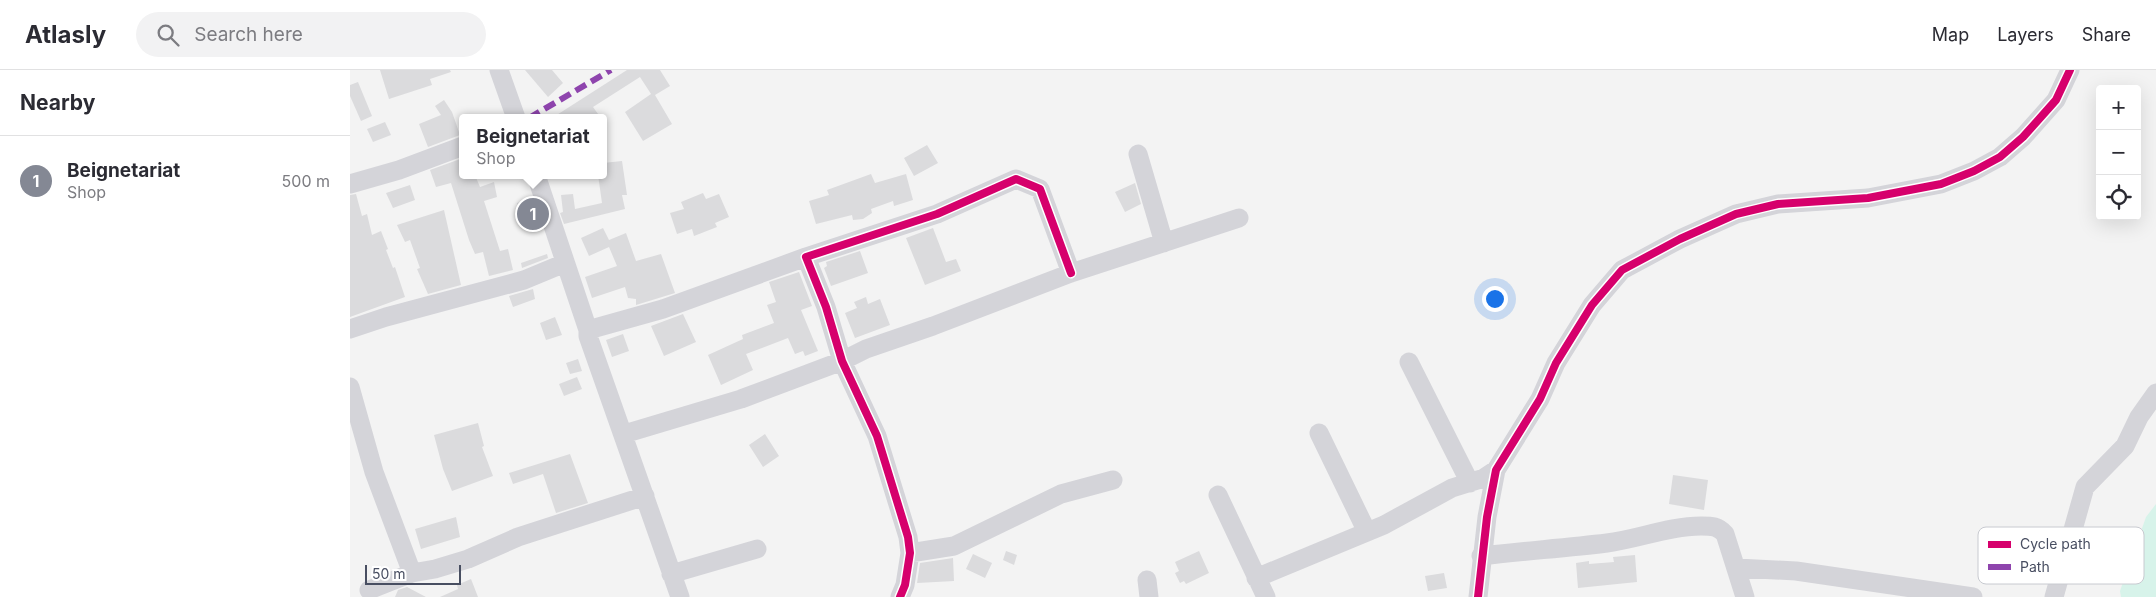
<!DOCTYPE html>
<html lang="en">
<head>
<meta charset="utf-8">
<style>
	:root { --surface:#fff; --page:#f2f2f3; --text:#2b2b33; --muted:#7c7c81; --line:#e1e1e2; --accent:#848894 }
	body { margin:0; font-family:Inter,sans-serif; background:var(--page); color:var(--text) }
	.controls { position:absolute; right:15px; top:15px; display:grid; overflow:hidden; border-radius:5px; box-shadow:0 5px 20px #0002 }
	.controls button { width:45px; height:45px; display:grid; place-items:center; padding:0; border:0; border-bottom:1px solid var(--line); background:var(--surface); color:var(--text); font:25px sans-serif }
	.scale { position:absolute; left:15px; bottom:12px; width:96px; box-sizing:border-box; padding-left:5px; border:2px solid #484e61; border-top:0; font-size:14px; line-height:18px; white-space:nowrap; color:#484e61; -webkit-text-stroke:4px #fff; paint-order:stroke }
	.you { position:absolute; left:1144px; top:228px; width:18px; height:18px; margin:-12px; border:4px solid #fff; border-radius:50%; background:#1a73e8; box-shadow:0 0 0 8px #1a73e833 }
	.badge { display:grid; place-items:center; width:32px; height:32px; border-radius:50%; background:var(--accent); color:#fff; font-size:16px; font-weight:700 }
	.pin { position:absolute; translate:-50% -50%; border:2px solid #fff; box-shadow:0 1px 5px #0006 }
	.popup { position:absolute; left:109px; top:44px; width:148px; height:65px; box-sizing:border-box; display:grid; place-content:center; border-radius:5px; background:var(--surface); filter:drop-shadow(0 1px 4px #0005); font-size:16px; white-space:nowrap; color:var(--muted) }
	.popup b { font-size:19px; color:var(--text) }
	.popup::after { content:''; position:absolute; left:50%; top:100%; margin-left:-10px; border:10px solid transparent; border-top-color:var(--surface) }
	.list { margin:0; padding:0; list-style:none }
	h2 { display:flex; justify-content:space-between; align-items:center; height:65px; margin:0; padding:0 20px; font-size:21px }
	h2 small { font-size:16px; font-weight:400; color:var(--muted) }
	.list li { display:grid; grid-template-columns:32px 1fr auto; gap:15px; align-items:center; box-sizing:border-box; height:90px; padding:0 20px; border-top:1px solid var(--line) }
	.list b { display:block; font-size:19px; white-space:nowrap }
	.list p { margin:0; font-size:16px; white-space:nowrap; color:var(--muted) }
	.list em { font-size:16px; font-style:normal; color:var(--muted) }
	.icon { flex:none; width:28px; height:28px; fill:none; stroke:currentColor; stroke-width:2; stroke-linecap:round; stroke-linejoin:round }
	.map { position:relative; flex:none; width:1806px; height:527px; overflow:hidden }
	header { display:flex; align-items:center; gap:30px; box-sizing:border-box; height:70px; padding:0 25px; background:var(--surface); border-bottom:1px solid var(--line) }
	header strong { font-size:24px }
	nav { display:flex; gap:28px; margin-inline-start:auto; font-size:18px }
	.search { width:350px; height:45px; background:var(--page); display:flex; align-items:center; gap:12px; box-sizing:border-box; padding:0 18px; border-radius:28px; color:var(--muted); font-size:19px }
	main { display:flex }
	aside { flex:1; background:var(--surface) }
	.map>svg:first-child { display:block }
</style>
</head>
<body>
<header>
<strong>Atlasly</strong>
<div class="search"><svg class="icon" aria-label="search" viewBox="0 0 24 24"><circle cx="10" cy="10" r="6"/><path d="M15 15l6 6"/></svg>Search here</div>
<nav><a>Map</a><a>Layers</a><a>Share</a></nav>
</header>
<main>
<aside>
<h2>Nearby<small></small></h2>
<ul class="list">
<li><span class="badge">1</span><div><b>Beignetariat</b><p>Shop</p></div><em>500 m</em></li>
</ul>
</aside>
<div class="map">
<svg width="1806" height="527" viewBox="0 0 1806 527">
	<rect width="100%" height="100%" fill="#f3f3f3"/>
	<path fill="#d7f3ea" d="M1806 434V527H1771L1770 521 1796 447Z"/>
	<path fill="#dbdbdd" d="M30 0H100L101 2 80 9 82 15 39 29Z
		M175 0H202L213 13 198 27Z
		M277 0H310L320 16 305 25 322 54 293 71 275 42 301 24 290 7 243 37 251 48H202Z
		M8 12 22 46 11 51 0 26V15Z
		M94 30 102 42 110 65 78 77 69 54 91 45 85 36Z
		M35 52 41 65 23 72 17 59Z
		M577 75 588 93 564 106 554 88Z
		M113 88V105H125L130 117 144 112 147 127 134 131 150 181 158 179 163 200 139 206 133 182 125 184 119 170 101 113 86 117 80 100Z
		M272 91 277 125H272L275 139 214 154 210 143 213 142 211 125 223 124 225 139 252 133 248 105H253V93Z
		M521 104 525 113 556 104 563 130 544 136 543 131 521 139 522 143 513 149 503 150 502 145 466 154 459 131 479 125 477 120Z
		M785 113 791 134 775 142 765 122Z
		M60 115 65 130 43 138 36 123Z
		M353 123 356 129 369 124 379 147 365 153 367 157 344 166 342 159 327 164 320 143 334 139 331 132Z
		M6 124 12 146 17 144 22 165 31 161 38 179 36 180 43 198 45 197 55 227 0 247V125Z
		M178 131 183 146 173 150 167 133Z
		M94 140 111 215 78 224 67 199 70 198 60 170 55 172 47 155Z
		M253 158 259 170 276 163 286 191 311 184 325 223 286 235V229L278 228 275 217 242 228 235 207 267 196 259 177 239 186 231 168Z
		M583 158 596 192 606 189 611 201 575 215 556 168Z
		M510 181 518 203 481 216 474 198 477 196 476 192Z
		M197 184 198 188 172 198 171 193Z
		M449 202 462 236 451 240 468 281 455 286 453 281 445 284 438 268 396 284 403 300 371 315 358 285 393 269 392 265 424 253 417 235 426 232 419 212Z
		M183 219 185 229 163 237 159 226Z
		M516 227 518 234 530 229 540 255 505 268 495 243 507 238 504 232Z
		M333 244 346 272 314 286 301 256Z
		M205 247 212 265 196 270 190 253Z
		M273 264 279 281 262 287 256 270Z
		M228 289 232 301 220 304 216 293Z
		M227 307 232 319 214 326 209 314Z
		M128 353 134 376 132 377 143 406 102 421 93 399 84 365Z
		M415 364 429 386 413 397 399 375Z
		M220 384 238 433 206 443 193 404 163 414 159 403Z
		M1323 405 1358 410 1354 440 1319 434Z
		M106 447 110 467 71 479 65 459Z
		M656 481 667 485 664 495 653 490Z
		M849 481 859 503 836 514 834 511 830 513 825 503 829 501 825 492Z
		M623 484 642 493 635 508 616 499Z
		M1285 485 1287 512 1228 518 1226 493 1239 491V494L1264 492 1263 487Z
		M603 488 604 511 567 513 570 493Z
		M1094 503 1097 518 1078 521 1075 506Z
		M121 509 128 527H90L108 519 107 515Z
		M57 517 76 527H45L48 520Z"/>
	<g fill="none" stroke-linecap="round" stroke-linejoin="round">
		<path stroke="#d4d4d9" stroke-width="19" d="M149 0 166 48
			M788 84 814 173
			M186 105 238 260V266L330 527
			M0 114 49 100 113 76
			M0 259 36 247 174 210 215 193
			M238 260 313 239 456 187
			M1059 292 1120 413
			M0 317 24 402 62 503
			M969 363 1017 462
			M274 364 391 329 492 291 516 279 583 256 721 203 889 148
			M868 425 916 527
			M560 483 604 476 711 424 763 410
			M1131 486C1173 481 1216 478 1257 473 1288 469 1320 456 1351 456 1362 456 1368 456 1375 464L1395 527
			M1387 498 1446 501 1623 527
			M321 504 407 479
			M906 508 1034 455 1102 418 1134 408 1146 400
			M797 510 799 527
			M19 520 62 503 85 499 118 489 168 467 295 426
			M550 527 555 515 560 483 558 467 527 366 492 291 476 237 456 187 587 144 666 109 690 119 721 203
			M1128 527 1137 447 1146 400 1190 329 1206 293 1242 235 1272 200 1330 169 1386 144 1428 134 1518 128 1591 114 1624 101 1650 87 1673 67 1706 30 1720 0
			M1704 527 1735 417 1775 376 1789 347 1806 323"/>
		<path stroke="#8e44ad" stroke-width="6" stroke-dasharray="12 6" stroke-linecap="butt" d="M179 48 261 0"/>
		<g stroke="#fff" stroke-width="11">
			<path id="cycleway" d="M550 527 555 515 560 483 558 467 527 366 492 291 476 237 456 187 587 144 666 109 690 119 721 203
				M1128 527 1137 447 1146 400 1190 329 1206 293 1242 235 1272 200 1330 169 1386 144 1428 134 1518 128 1591 114 1624 101 1650 87 1673 67 1706 30 1720 0"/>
		</g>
		<use href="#cycleway" stroke="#d6006c" stroke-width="8"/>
	</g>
	<rect x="1628" y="457" width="166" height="57" rx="8" fill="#fff" stroke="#c8cad0" stroke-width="1"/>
	<rect x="1638" y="471" width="23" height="7" fill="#d6006c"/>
	<rect x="1638" y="494" width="23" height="6" fill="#8e44ad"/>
	<g font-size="14" fill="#484e61">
		<text x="1670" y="479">Cycle path</text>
		<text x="1670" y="502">Path</text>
	</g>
</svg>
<div class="controls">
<button>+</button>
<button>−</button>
<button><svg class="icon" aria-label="locate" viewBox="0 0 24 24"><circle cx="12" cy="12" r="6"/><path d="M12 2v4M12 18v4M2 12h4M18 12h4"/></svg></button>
</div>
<div class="scale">50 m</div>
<div class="you"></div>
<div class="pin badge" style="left:183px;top:144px">1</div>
<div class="popup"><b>Beignetariat</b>Shop</div>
</div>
</main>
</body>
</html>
